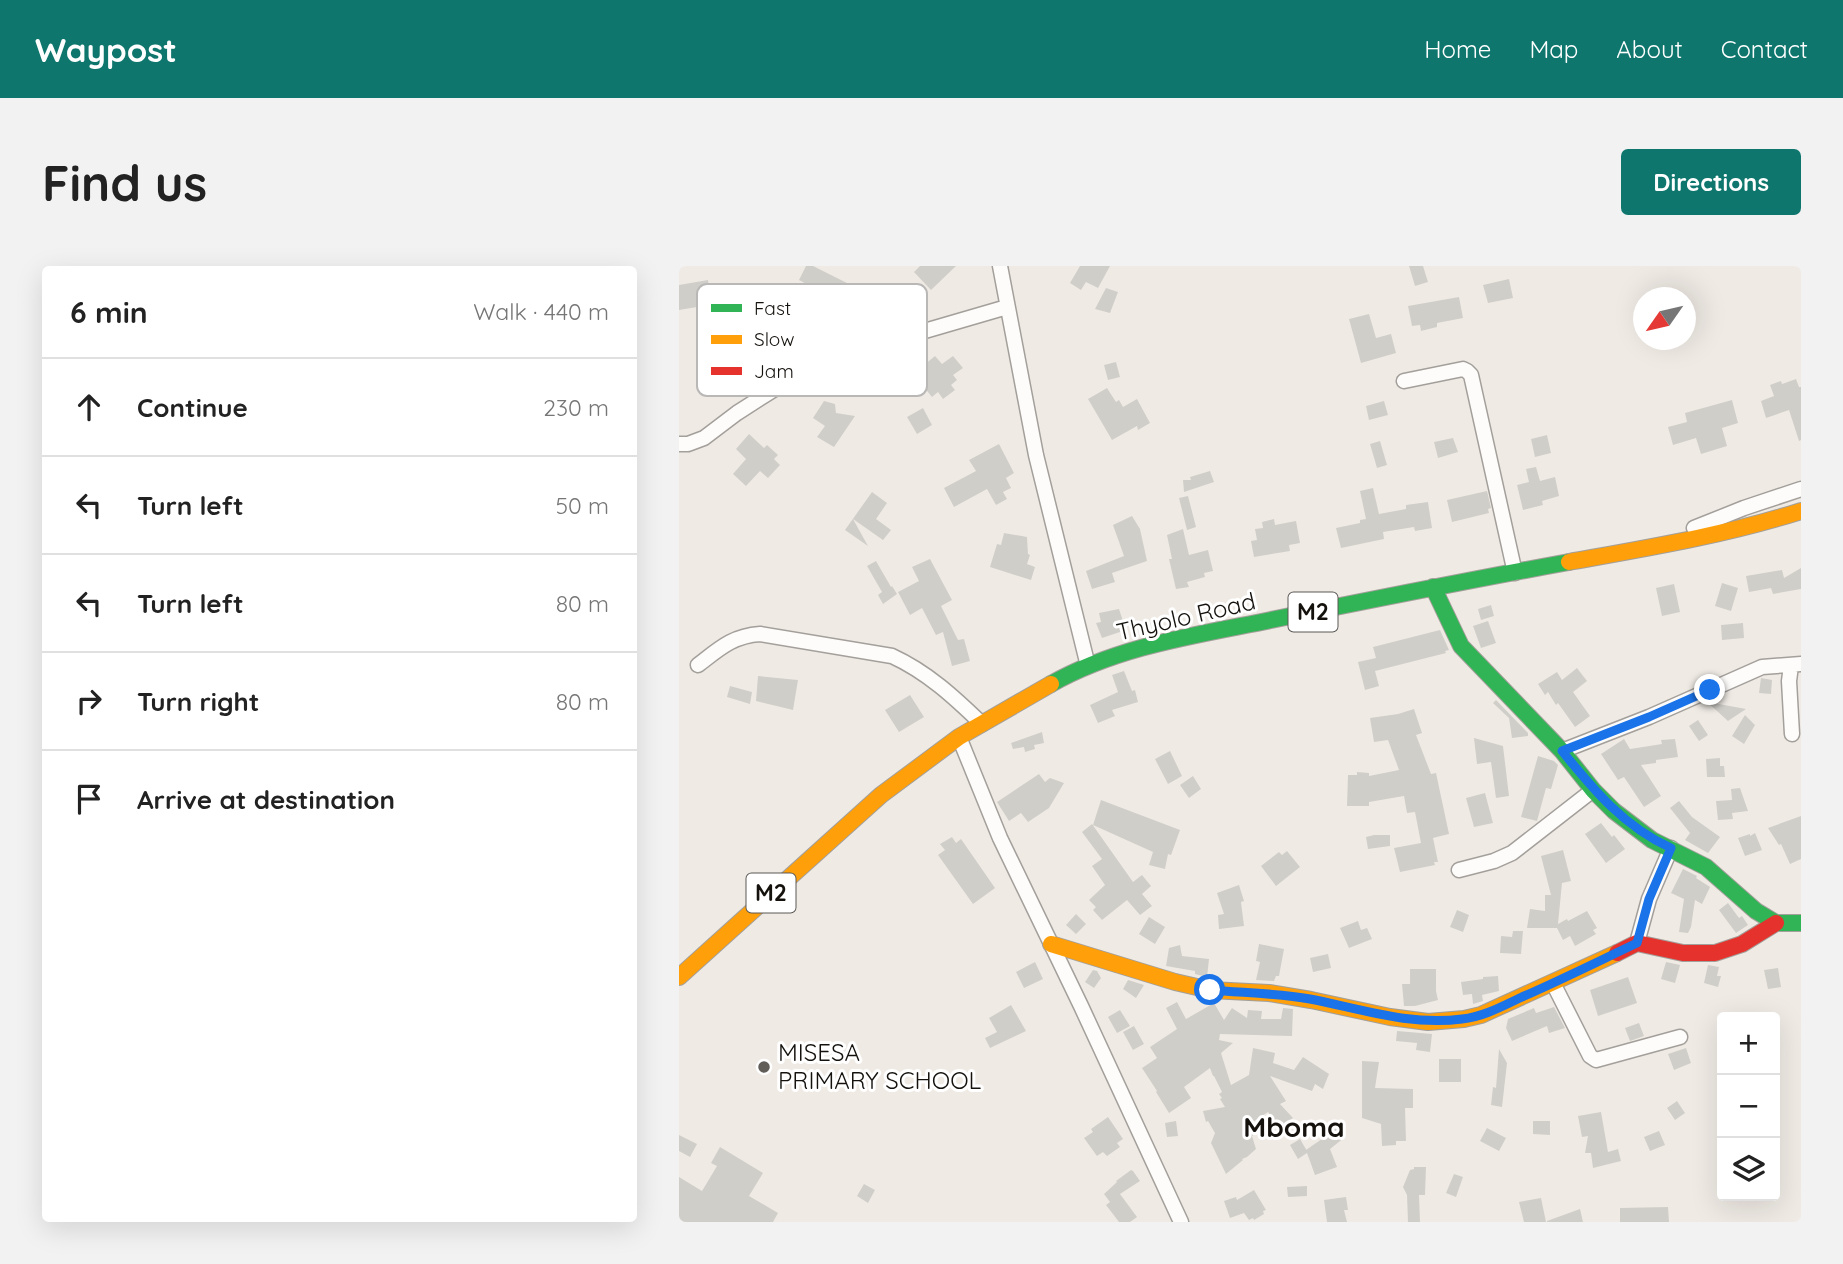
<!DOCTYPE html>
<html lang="en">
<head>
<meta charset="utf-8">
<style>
	:root { --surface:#fff; --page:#f2f2f2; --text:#222; --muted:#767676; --line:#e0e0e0; --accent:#0f766e }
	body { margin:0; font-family:Quicksand,sans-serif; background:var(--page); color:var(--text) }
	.controls { position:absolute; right:21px; bottom:21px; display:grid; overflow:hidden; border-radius:7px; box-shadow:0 7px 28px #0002 }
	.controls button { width:63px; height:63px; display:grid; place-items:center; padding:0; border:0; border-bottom:2px solid var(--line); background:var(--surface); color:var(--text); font:35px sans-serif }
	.compass { position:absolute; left:954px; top:21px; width:63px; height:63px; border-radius:50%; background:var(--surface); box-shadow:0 7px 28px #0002; rotate:236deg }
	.stop { position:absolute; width:21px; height:21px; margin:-16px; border:5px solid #1a73e8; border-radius:50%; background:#fff }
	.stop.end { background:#1a73e8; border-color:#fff; box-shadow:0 2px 7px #0008 }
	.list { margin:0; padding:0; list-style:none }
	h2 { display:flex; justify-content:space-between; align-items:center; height:91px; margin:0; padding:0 28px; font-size:30px }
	h2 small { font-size:23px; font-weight:400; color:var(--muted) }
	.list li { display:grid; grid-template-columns:46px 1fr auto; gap:21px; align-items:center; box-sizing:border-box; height:98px; padding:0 28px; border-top:2px solid var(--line) }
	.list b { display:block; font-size:26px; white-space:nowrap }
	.list em { font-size:23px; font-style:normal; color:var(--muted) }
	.icon { flex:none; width:38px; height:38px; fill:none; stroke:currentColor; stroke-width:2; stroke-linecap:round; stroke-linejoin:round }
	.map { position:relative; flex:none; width:1122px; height:956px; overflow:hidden; border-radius:7px }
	header { display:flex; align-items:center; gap:42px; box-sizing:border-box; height:98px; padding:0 35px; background:var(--accent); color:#fff }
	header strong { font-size:33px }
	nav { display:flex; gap:38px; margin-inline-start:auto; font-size:24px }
	.intro { display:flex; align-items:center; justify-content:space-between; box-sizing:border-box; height:168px; padding:0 42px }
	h1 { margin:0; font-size:49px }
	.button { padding:18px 32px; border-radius:7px; background:var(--accent); color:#fff; font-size:24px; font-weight:700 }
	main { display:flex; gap:42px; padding:0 42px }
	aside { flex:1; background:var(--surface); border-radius:7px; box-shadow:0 7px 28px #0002 }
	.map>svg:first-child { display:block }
</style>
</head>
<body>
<header>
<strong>Waypost</strong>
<nav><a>Home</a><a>Map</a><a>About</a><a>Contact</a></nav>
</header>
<div class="intro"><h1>Find us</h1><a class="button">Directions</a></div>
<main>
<aside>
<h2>6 min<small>Walk · 440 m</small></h2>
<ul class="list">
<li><svg class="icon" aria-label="ahead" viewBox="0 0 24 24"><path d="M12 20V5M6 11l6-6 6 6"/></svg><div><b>Continue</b></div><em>230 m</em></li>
<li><svg class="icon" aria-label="left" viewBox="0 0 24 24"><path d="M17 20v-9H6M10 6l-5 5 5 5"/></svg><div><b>Turn left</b></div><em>50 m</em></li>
<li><svg class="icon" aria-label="left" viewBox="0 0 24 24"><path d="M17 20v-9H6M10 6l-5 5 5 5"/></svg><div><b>Turn left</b></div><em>80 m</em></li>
<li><svg class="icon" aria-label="right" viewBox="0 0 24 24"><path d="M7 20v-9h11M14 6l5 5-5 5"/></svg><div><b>Turn right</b></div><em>80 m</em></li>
<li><svg class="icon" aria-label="arrive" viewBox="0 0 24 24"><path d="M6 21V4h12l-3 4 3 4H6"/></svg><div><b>Arrive at destination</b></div></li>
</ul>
</aside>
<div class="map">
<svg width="1122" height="956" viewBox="0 0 1122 956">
	<rect width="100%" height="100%" fill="#efeae4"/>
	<path fill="#d0cec9" d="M127 0H134L178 22 168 41 159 35 154 44 139 37 144 27 120 14Z
		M241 0H277L252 24 235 6Z
		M401 0H431L419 22 407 16 402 24 391 17Z
		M730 0H744L749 16 736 20Z
		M830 13 834 32 809 37 804 19Z
		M29 14 32 33 37 32 39 46 25 48 24 40 0 44V19Z
		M427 22 439 26 431 47 416 43Z
		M780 31 784 52 758 57V61L742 65 741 59 733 60 729 40Z
		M690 48 697 72 712 68 717 87 682 97 670 53Z
		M237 89 245 99 256 90 263 98 274 90 284 102 274 109 278 114 272 119 276 124 264 133 259 126 253 131 226 98Z
		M437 96 441 111 429 114 425 99Z
		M1117 113 1120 121H1122V174L1120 175 1110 144 1087 152 1082 135 1095 130 1091 119 1102 115 1103 118Z
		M428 122 437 136 440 134 444 141 458 133 471 157 459 164 458 160 433 174 409 133Z
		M1053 134 1059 157 1043 162 1048 180 1022 188 1017 172 994 179 989 161 1008 156 1006 147Z
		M145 135 156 138 157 147 176 150 155 181 138 171 146 160 134 152Z
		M705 135 709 149 690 154 687 140Z
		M244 142 253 159 238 168 228 151Z
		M70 168 85 182 88 179 99 189 95 193 101 199 89 212 81 205 67 220 54 208 67 193 57 183Z
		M868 169 872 187 856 191 852 173Z
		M774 172 779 186 759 192 755 176Z
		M701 175 708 199 698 202 691 178Z
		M320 178 335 207 327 212 332 222 324 226 328 233 317 239 308 223 275 241 265 222 297 205 290 194Z
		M857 201 861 215 876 211 880 230 863 235 864 239 844 244 838 219 850 216 847 203Z
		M531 205 535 216 505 226 504 214H512L511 211Z
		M694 222 700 248 727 243V239L749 236 753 262 736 265 735 261 704 266 705 273 662 282 657 262 681 257V254L687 253 681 225Z
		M808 225 812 242 809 243 810 247 773 256 768 234Z
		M193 226 208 237 197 253 212 264 204 274 174 253 189 280 166 264Z
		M509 230 517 261 508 264 500 232Z
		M453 250 461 263 468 295 433 307 436 316 413 323 407 305 445 290 434 259Z
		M595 253 596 259 617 255 621 277 610 279 611 285 575 291 572 275 578 274 576 263 584 262 583 256Z
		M504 263 510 289 529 284 534 305 525 307 526 311 508 316 510 321 497 323 490 293H493L488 269Z
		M325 267 348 271 349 288 351 289 348 298 356 301 352 314 311 301 318 278 322 279Z
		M251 293 273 334 262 340 279 374 285 373 291 395 273 400 264 366 257 369 243 342 231 349 219 326 240 315 233 301Z
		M197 295 212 321 213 320 218 328 204 338 199 329 203 326 188 300Z
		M1122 302V323L1094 328 1092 322 1070 326 1067 310 1103 304 1105 312Z
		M1043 317 1059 322 1052 345 1036 340Z
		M995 318 1001 346 983 350 977 322Z
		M812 339 815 350 802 354 799 343Z
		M440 343 447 364 423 372 417 357 422 356 420 347Z
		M809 355 817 377 802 382 794 360Z
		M1064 357 1065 372 1043 374 1042 359Z
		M761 364 770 384 766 385 767 387 696 405 700 420 686 424 679 396 697 392 694 381Z
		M898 402 908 415 894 426 911 450 896 461 879 437 877 439 869 426 866 429 859 418 878 406 883 414Z
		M445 405 453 425 456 424 459 436 433 444 436 450 419 457 411 439 439 426 433 409Z
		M79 410 119 414 114 444 77 435Z
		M1082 412 1093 414 1092 428 1080 427Z
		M51 420 73 426 71 438 48 431Z
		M231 429 245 451 220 466 206 444Z
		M817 434 849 467V470L833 472 830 452 814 437Z
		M1028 436H1029L1067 443 1049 455Z
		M735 443 743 467 737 469 752 508 757 507 770 568 754 572 759 596H755L756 599 721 606 715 582 742 577 736 546 728 547 725 530 690 536V540H668L669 509H678V506L690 507V510L720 504 709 474 695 476 691 452 719 448Z
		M1066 449 1076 459 1065 478 1053 470Z
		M1019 454 1029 469 1020 475 1010 460Z
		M363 466 365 477 355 479 356 483 346 486 345 481 334 483 332 477Z
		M795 472 824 480 830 530 817 532 812 496 798 498Z
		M945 473 951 483 983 478 982 474 996 473 999 491 977 494V497L962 499 982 530 965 541 945 511 939 514 922 488Z
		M491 485 503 510 489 518 476 493Z
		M859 490 875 495 879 499 872 523 867 522 858 555 842 551Z
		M1041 492V500H1045L1046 511H1028L1027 493Z
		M360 508 366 516 371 512 385 517 370 542 349 556 342 547 330 555 318 536Z
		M514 510 522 523 510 532 501 519Z
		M1061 522 1069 545 1053 547 1054 553 1039 554 1037 535 1053 534 1052 523Z
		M806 527 814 557 795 561 787 532Z
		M422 534 501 564 492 589 489 588 486 603 470 599 474 586 414 559Z
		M1000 535 1013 551 1041 571 1029 587 1006 574 1011 567 991 542Z
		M1122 550V593L1111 598 1102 578 1100 579 1089 562Z
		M922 557 933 571 935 569 946 583 927 597 906 568Z
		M413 558 454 616 463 609 472 620 463 628 473 640 461 649 448 634 423 654 414 644 417 641 410 634 426 619 413 600 423 593 403 566Z
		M1076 567 1083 584 1066 590 1059 572 1071 568V570Z
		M695 569H711V580L689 583 687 571Z
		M273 571 277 577 282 573 316 622 294 638 259 589 266 584 261 578Z
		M884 584 892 615 883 617 879 658 888 653 889 655 908 645 918 662 914 664 917 668 896 680 891 670 884 674 878 662H848L851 643 866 645V629H872L862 590Z
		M608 585 621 601 597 620 582 600 600 586 603 589Z
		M1004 603 1018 610 1017 612 1031 621 1023 638 1016 634 1012 661 1009 667 1000 666 1005 633 992 627Z
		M560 619 565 635 562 636 565 660 540 663 539 649 545 648 538 627Z
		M1049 637 1060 652 1063 650 1069 659 1057 667 1040 644Z
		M778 644 790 649 784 666 771 661Z
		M397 648 407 658 397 668 387 659Z
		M470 651 486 661 476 678 460 668Z
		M679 655 682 664 688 662 693 673 670 682 661 662Z
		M834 665H844L842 688 821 687 822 670 833 671Z
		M580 678 605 683 600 710H597L595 715 577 714 581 696 577 695Z
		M501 679 503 690 530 693 528 711 516 708V705L487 700 490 682Z
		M649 688 652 702 634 706 631 692Z
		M356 696 364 713 345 722 337 706Z
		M987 696 1001 699 996 717 982 713Z
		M1029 699 1040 701 1038 710H1042L1039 721 1025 717Z
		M1099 702 1102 721 1089 723 1085 704Z
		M731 703H757V725L759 734 736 740H725L723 718H731Z
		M414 704 418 705 422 712 415 722 406 716Z
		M819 710 820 725 803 729 804 735 794 738 793 728 784 729 782 716 804 713V711Z
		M949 711 958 737 919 750 911 724Z
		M449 714 465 719 457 732 444 723Z
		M498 736 507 753 535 737 545 754 553 742 568 752 569 744 583 745 582 753H602L604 742 614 743 613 770 541 768 540 774 554 777 542 787 552 819 570 809 574 782 596 787 594 797 615 804 624 791 650 808 644 823 636 818 633 825 591 810 607 835 601 838 614 852 602 862 589 846 572 857 575 862 573 864 576 868 573 870 577 883 568 891 563 893 564 894 547 908 532 877 536 867 529 855 527 856 524 845 546 841 541 833 543 832 540 828 543 826 535 810H534L531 802 505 821 512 832 490 847 477 826 478 825 463 802 478 792 471 781 498 763 487 742Z
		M332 739 347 765 311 782 306 772 318 766 310 752Z
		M875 741 886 762 870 767 868 760 833 775 827 762 829 753 855 742 857 747Z
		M441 744 451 760 438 767 429 751Z
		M960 757 965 770 951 775 946 762Z
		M455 760 465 778 454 784 444 766Z
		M718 765 753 768 751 786 737 784 738 777 717 775Z
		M1007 782 1012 797 995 804 989 788Z
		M820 783 828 797 823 841 812 839 814 821 817 822Z
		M760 793H782V816H760Z
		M683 795 700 796 696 822 734 823V842H726L727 875H717V879L703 880 702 858 683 852Z
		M998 835 1006 847 996 854 988 842Z
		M922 846 929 886 939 883 942 895 914 902 912 887H906L909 870 903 871 899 850Z
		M429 851 444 873 438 877 441 881 428 890 424 886 418 890 405 872 414 866 412 863Z
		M497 855 499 870 488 871 486 857Z
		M854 855H871V869L854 868Z
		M654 862H658L666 871 651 883 658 901 636 909 628 887 619 893 611 879 621 873 628 885 627 884 650 868 649 866Z
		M808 862 827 872 820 885 801 875Z
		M980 865 986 879 971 885 965 871Z
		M0 869 18 878 11 891 0 885Z
		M41 881 84 907 70 930 99 947 94 956H0V911L23 925 38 900 32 897Z
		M735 901H747L746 929H740L741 956H729L728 929 724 921 731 904 735 903Z
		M452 904 454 905 461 915 441 928 458 951 451 956H440L427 939 431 936 425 928 438 916 437 915Z
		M775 908 784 911 777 931 767 927Z
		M185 918 196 924 189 937 178 930Z
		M628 920V930L609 931 608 921Z
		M575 924 587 944 584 945 585 948 575 954 574 952 570 954 565 947 551 952 545 935 557 931 558 934Z
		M667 931 669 944H665L668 956H648L645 934Z
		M862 932 867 956H845L840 936Z
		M989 941 990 956H941V942Z
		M901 943 904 956H868V955Z"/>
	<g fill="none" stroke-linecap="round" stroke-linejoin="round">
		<g stroke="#a39f9a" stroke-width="17">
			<path id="street" d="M321 0 357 189 409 400
				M725 115 784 103 788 105 792 109 836 307
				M0 178H9L25 172 58 147 94 124 142 101 201 78 328 41
				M1015 262 1065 242 1122 223
				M19 399C40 383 53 370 81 368L213 390C248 406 275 431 303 458
				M1112 400 1110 415 1113 468
				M280 471 321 572 402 740 502 956
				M883 485 970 451 1083 401 1122 398
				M780 604 815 595 833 587 914 524
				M958 677 970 633 992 582
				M874 717 911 790 917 794 1001 771"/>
		</g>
		<g stroke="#a39f9a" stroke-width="18">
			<path id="fast" d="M754 321 782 380 883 485 914 524 935 545 973 574 1027 601 1077 645 1097 657H1122
				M372 418C439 380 518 369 592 354 691 334 791 314 890 296"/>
		</g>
		<g stroke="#a39f9a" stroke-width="18">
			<path id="slow" d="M890 296C968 282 1047 269 1122 245
				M372 678 496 716 531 724 590 727 632 734 711 751 749 756 785 753 802 749 938 687
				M0 711 202 529 280 471 372 418"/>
		</g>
		<g stroke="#a39f9a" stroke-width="18">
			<path id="jam" d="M938 687 958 677 1004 687H1036L1063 678 1097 657"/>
		</g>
		<use href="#street" stroke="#fdfcfb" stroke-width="14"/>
		<use href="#fast" stroke="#30b455" stroke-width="16"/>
		<use href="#slow" stroke="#ff9f0a" stroke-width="16"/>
		<use href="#jam" stroke="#e5322d" stroke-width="16"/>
	</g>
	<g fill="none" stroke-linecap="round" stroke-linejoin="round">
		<path stroke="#1a73e8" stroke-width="9" d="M531 724C564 727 598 727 631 733 682 743 731 760 783 753 804 751 824 740 843 731 882 714 920 695 958 677L970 633 992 582C945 561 914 523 883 485L970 451 1031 424"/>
	</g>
	<circle fill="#615e59" stroke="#fff" stroke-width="2.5" cx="85" cy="801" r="7"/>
	<g text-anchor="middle" stroke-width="6" stroke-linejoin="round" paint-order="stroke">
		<g fill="#fff" stroke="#5b5956" stroke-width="2">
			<rect x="609.5" y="326.5" width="49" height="39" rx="5"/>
			<rect x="67.5" y="607.5" width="49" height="39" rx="5"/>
		</g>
		<g font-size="23" font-weight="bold" fill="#15120e">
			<text x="634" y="354">M2</text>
			<text x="92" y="635">M2</text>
		</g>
		<g font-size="24" fill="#15120e" stroke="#fff">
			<text transform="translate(507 351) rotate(-13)" y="8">Thyolo Road</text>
		</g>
		<g font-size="24" fill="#15120e" stroke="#fff" text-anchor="start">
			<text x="99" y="795">MISESA<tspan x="99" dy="28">PRIMARY SCHOOL</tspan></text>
		</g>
		<g font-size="28" font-weight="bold" fill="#15120e" stroke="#fff">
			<text x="615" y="871">Mboma</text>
		</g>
	</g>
	<rect x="18" y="18" width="230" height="112" rx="10" fill="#fff" stroke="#b9b8b7" stroke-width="2"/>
	<rect x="32" y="38" width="31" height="8" fill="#30b455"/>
	<rect x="32" y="69" width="31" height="9" fill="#ff9f0a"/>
	<rect x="32" y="101" width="31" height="8" fill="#e5322d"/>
	<g font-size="19" fill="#15120e">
		<text x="75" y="49">Fast</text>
		<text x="75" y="80">Slow</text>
		<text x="75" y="112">Jam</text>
	</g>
</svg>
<div class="controls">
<button>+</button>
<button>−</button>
<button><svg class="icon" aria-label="layers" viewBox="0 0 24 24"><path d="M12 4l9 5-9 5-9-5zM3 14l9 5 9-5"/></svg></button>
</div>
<svg class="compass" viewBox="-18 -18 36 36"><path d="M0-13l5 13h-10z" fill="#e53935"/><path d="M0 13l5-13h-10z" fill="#767676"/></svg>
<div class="stop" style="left:531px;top:724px"></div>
<div class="stop end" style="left:1031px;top:424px"></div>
</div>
</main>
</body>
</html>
